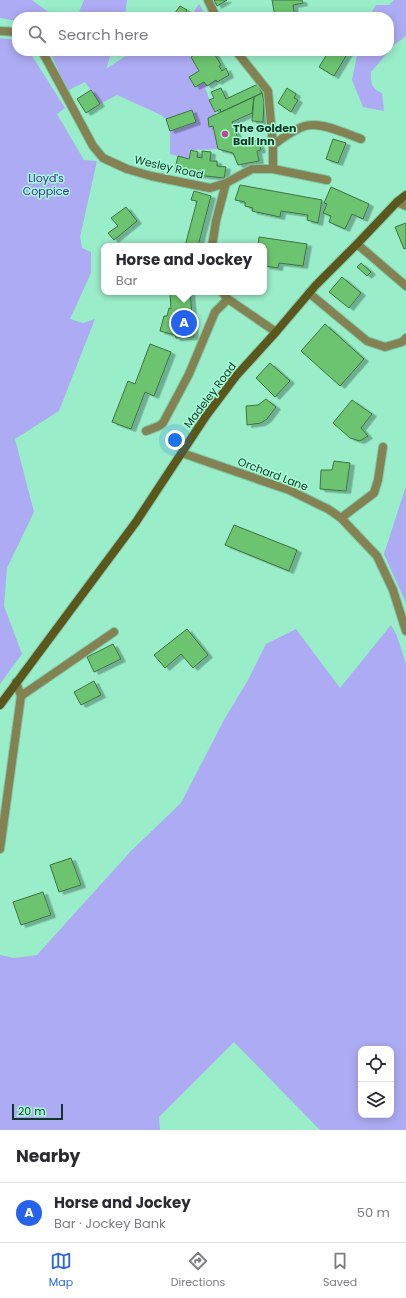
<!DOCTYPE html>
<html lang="en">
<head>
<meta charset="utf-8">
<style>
	:root { --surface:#fff; --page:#f7f7f7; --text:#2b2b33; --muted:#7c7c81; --line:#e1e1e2; --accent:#2563eb }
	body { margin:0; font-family:Poppins,sans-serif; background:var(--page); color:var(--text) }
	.controls { position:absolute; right:12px; bottom:12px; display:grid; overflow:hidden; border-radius:8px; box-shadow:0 2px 10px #0003 }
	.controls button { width:36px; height:36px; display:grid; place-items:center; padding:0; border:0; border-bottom:1px solid var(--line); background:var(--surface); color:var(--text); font:20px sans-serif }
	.scale { position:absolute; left:12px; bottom:10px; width:51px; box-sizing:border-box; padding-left:4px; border:2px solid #123628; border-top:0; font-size:11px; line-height:14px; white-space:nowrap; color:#123628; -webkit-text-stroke:3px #a6fbd5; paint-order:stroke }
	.you { position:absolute; left:175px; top:440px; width:14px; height:14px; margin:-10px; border:3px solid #fff; border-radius:50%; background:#1a73e8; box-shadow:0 0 0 6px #1a73e833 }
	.badge { display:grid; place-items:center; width:26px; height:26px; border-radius:50%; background:var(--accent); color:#fff; font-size:13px; font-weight:700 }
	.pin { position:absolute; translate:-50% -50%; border:2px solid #fff; box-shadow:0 1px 4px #0006 }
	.popup { position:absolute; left:101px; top:243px; width:166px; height:52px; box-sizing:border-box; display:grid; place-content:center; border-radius:8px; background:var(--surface); filter:drop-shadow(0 1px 3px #0005); font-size:13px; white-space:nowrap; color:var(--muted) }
	.popup b { font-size:15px; color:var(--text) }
	.popup::after { content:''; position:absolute; left:50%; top:100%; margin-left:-8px; border:8px solid transparent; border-top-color:var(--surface) }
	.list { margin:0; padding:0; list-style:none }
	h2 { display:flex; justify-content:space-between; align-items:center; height:52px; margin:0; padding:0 16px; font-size:17px }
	h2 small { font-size:13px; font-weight:400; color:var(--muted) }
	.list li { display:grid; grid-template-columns:26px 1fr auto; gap:12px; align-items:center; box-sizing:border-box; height:60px; padding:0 16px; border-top:1px solid var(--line) }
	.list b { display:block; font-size:15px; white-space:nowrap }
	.list p { margin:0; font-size:13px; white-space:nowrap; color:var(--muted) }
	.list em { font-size:13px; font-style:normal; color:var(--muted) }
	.icon { flex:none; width:22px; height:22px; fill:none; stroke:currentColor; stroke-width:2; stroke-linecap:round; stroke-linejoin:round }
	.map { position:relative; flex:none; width:406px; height:1130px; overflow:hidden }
	.search { position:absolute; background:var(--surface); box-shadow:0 2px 10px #0003; left:12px; right:12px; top:12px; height:44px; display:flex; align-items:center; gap:10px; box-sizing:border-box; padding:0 14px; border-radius:16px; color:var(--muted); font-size:15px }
	.sheet { height:112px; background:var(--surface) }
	nav { display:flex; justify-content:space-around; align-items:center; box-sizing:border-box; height:56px; border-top:1px solid var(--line); background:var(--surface); font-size:11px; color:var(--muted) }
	nav a { display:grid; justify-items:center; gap:2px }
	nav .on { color:var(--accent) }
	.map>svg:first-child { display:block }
</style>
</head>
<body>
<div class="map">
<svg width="406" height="1130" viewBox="0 0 406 1130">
	<defs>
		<filter id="shadow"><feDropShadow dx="4.5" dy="2.5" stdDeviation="0" flood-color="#0004"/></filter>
	</defs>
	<rect width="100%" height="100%" fill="#99edc8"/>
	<path fill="#adabf3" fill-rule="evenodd" d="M0 0H32L55 17H17V21L0 18Z
		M84 0H127L125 17H72L79 12Z
		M394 0H406V36L394 45 389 51V17H369L376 5H389Z
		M199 4 207 17H190Z
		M0 38 17 40V51H29L65 108 57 114 84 160 97 161 80 237 82 248 91 252V273L70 319 83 323 95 319 59 411 15 439 34 512 7 568 4 606 22 654 0 684Z
		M50 51H112L106 69 124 57 139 51H187L199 71 189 77 195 87 204 82 207 86 216 80 217 82 205 88 216 115 209 127 213 126 218 149 191 150 189 159 170 154V131L196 122 192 110 166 119 161 115 117 95 100 104 85 82 67 91Z
		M358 51H389L371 72C371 84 371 88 382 93L384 111 363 107 352 80Z
		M406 486V603L384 554Z
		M391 625 397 636 406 664V1130H320L234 1042 159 1117 160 1130H0V955L14 958 37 955 131 851 181 803 224 720 248 680 266 644 296 629 340 688ZM361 1049H391V1115H361Z"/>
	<path fill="#6dc470" stroke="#3e7340" filter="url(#shadow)" d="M214 0H227L217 6Z
		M272 0H302L303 3 293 5 295 17H274H275Z
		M180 6 187 10 182 17H172Z
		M201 51H213L221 65 219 66 222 71 226 68 229 75 217 82 216 80 207 86 204 82 195 87 189 77 199 71 191 57Z
		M329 51H349L334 76 319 67Z
		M258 84 262 93 221 112 220 109 215 112 209 100 214 98 211 92 221 88 226 99Z
		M287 88 296 94 294 98 298 100 291 112 278 103Z
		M91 90 100 104 86 113 77 99Z
		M262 93 264 102 263 122 252 121 254 97Z
		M254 97 252 113 232 122 240 144 258 140 261 150 257 151 259 161 238 165 233 153 218 149 213 126 209 127 208 118Z
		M192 110 196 122 170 131 166 119Z
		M333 139 346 143 338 163 326 159Z
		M191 150 198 152 197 157 202 158V151L211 152 210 161H217V166L226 167 224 178 196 175 175 169 178 156 189 159Z
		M240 185 322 200 318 223 307 220 308 215 281 211 280 217 252 211 253 208 245 206V202L235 200Z
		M331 187 369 204 363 219 352 214 345 229 329 222 331 216 323 213 327 204 324 203Z
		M194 191 211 196 198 246H185L197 201 191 200Z
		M126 207 137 221 114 240 108 233 118 226 111 218Z
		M406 223V248L404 249 395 227Z
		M259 237 307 244 303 266 279 263 278 268 265 266 266 256H264V246H258Z
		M361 263 371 272 367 276 357 267Z
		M342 277 361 293 349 308 329 292Z
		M170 292H190L194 337 176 338 175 335 160 331 164 316H167L169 308 171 309Z
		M325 324 364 359 340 386 301 351Z
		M150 344 171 352 154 396 145 392 131 429 112 422 128 381 135 384Z
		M270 363 290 381 275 397 256 378Z
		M266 399 276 407 267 419 261 423 247 425 246 406 258 405Z
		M352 400 372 414 361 428 368 436 360 441 350 438 333 423Z
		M334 461 350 463 346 491 320 489 321 470H332Z
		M234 525 297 550 289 571 225 545Z
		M187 629 208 655 193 668 181 654 165 668 154 655Z
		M113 644 121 659 94 672 87 657Z
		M94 681 101 695 81 705 74 692Z
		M71 858 81 885 59 892 50 865Z
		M43 892 51 915 21 925 13 902Z"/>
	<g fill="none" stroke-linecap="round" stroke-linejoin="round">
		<g stroke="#7ec8a8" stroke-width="10">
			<path id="service" d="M341 518 374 493 378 480 383 447
				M21 696 114 632"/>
		</g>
		<g stroke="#7ec8a8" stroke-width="10">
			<path id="minor" d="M208 0 216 17
				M0 31 17 32
				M42 51 93 146 103 158 127 169 151 176 210 188 226 183 252 169H273L327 180
				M236 51 268 91 273 145V169
				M273 145C283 138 299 125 312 125 326 124 347 134 361 139
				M397 202 406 206
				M357 244 406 286
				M212 246 216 221 226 183
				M222 292 228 299 276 332
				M309 293 367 341 385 347 402 342 406 338
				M146 431 159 426 163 423 189 374 215 312 228 299
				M182 453 289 490 328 509 341 518 377 556 393 590 406 631
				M0 849 21 696 16 682"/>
		</g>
		<g stroke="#7ec8a8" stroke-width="10">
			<path id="secondary" d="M0 705 136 522 206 416 236 376 276 332 316 285 357 244 397 202 406 195"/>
		</g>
		<use href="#service" stroke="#848152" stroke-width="8"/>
		<use href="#minor" stroke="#848152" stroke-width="8"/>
		<use href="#secondary" stroke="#5b561b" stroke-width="8"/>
	</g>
	<circle fill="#c34696" stroke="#a6fbd5" stroke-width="1.5" cx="225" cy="134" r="4"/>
	<g text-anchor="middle" stroke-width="3" stroke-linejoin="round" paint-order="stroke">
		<g font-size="11" font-weight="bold" fill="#123628" stroke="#a6fbd5" text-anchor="start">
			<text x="233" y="132">The Golden<tspan x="233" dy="13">Ball Inn</tspan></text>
		</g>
		<g font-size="11" fill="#123628" stroke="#a6fbd5">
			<text transform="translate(169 167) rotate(13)" y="4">Wesley Road</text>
			<text transform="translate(210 395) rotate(-53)" y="4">Madeley Road</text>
			<text transform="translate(273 474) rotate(21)" y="4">Orchard Lane</text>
		</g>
		<g font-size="11" fill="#41289b" stroke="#a6fbd5">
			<text x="46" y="182">Lloyd's<tspan x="46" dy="13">Coppice</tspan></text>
		</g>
	</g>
</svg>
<div class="controls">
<button><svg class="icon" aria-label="locate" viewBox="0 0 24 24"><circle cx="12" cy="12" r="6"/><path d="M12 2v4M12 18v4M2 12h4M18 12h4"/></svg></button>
<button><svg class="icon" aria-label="layers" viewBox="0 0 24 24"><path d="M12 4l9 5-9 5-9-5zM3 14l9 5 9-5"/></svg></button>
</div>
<div class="scale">20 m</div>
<div class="you"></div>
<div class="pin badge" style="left:184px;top:323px">A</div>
<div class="popup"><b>Horse and Jockey</b>Bar</div>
<div class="search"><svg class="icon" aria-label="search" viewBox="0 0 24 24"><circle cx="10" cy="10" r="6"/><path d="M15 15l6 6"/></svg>Search here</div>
</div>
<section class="sheet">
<h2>Nearby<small></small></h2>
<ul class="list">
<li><span class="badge">A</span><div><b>Horse and Jockey</b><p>Bar · Jockey Bank</p></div><em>50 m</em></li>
</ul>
</section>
<nav>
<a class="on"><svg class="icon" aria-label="map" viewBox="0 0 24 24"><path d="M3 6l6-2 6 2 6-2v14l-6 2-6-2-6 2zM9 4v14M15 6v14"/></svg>Map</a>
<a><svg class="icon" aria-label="directions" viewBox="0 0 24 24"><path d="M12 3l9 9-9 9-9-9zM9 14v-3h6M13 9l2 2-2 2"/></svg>Directions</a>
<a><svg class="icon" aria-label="saved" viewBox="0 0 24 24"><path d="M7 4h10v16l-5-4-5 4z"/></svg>Saved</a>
</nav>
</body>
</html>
